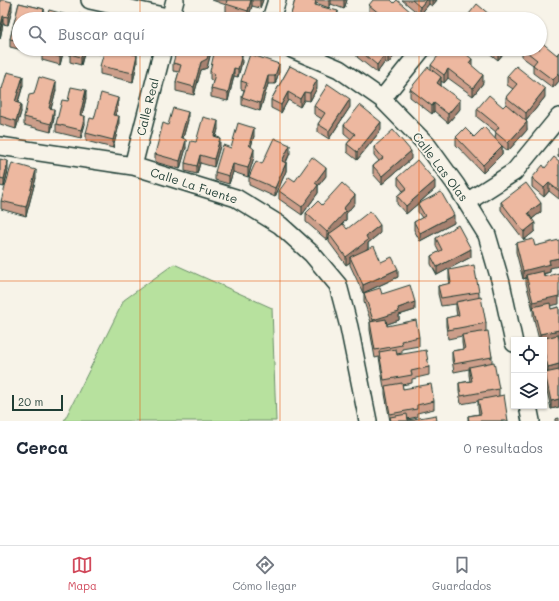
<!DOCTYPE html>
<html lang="es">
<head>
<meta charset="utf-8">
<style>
	:root { --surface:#fff; --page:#f6f6f7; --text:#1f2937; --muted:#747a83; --line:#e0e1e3; --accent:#d1495b }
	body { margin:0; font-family:Mali,sans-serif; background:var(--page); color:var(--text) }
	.controls { position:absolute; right:12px; bottom:12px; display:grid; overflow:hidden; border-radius:0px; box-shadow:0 1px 3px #0004 }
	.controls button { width:36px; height:36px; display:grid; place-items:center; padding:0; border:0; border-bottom:1px solid var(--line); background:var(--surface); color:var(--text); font:20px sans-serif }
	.scale { position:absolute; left:12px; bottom:10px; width:51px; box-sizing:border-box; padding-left:4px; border:2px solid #1f3d34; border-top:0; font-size:11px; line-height:14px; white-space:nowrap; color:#1f3d34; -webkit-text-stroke:3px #f7f3e8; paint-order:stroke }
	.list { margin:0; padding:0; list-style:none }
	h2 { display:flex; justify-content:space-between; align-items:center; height:52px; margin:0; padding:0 16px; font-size:17px }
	h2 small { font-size:13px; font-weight:400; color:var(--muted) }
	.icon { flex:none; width:22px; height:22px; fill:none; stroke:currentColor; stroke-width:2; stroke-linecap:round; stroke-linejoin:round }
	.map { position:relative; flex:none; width:559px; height:421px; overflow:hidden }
	.search { position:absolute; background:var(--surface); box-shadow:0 1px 3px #0004; left:12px; right:12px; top:12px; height:44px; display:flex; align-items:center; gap:10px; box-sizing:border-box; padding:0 14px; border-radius:22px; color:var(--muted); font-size:15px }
	.sheet { height:124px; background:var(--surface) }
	nav { display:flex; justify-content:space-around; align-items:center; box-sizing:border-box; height:56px; border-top:1px solid var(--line); background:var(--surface); font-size:11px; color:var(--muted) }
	nav a { display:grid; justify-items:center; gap:2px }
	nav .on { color:var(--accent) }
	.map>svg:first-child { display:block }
</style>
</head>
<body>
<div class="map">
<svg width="559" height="421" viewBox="0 0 559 421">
	<rect width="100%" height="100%" fill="#f7f3e8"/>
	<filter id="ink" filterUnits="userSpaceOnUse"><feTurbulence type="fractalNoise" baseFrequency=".025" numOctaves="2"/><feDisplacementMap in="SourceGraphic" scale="8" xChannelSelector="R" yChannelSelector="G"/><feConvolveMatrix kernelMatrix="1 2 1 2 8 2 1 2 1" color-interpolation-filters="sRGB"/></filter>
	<g filter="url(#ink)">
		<path fill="#b7e19e" stroke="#6b8f69" d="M174 264 272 308 276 421H64L124 300Z"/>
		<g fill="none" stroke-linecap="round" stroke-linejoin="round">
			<g stroke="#1f3d34" stroke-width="20">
				<path id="minor" d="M90 0 176 19
					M170 19 175 0
					M271 19 277 0
					M292 49 339 69 382 99 427 145 456 185 487 235 501 283 514 343
					M382 99 422 49
					M0 146 133 166 236 198 280 225 312 254 338 285 349 327 368 421
					M133 166 163 49
					M467 202 514 172 559 117
					M528 406 531 421"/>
			</g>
			<use href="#minor" stroke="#f7f3e8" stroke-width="17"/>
		</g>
		<path fill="#cc9e8a" stroke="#1f3d34" d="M0 0 12 10 8 25 3 24 0 39Z
			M212 0H263L260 8 252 6 248 19 226 12V5Z
			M295 0H347L344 9 331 4 329 8 316 3V5L338 19H290Z
			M402 0H437L432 6 429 4 420 15Z
			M19 3 44 9V19H19V49H36L35 53 10 47V39Z
			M394 3 418 19H376L369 13V5Z
			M64 49 60 65 42 60V52Z
			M71 49H101L100 54 85 50 81 65 70 62V54Z
			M211 49V52L207 68 201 70 194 95 176 91V82L179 72 173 71V63Z
			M357 49H398V51L388 64 385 62 377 73 357 57Z
			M477 49H483L481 52Z
			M484 49H507L498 60Z
			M522 49 557 55 559 52V81L553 88 533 73V65L522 57Z
			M134 54 137 63 133 82 100 74V66Z
			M444 54 472 66 483 83 473 96 448 78 444 83 441 81V86L460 109 448 123 434 111 432 114 410 97V89L431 70V65Z
			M242 62 238 77 234 76 228 101 211 97V89L213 81 210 79V71Z
			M290 66 317 88 310 101 304 100 300 107 288 100 281 113 271 108V100Z
			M279 72 275 84H268L260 111 242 105V97L244 90 241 89V81Z
			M507 76 545 97 526 121 527 130 508 151 502 146V154L483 173 456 145V137H474L495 139 496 132 477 117V109L503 107 506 104V97L513 89 507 85Z
			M23 85 18 103 21 112 16 129 0 124V89H2Z
			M56 90 51 109 54 118 51 132 24 125V117L34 94Z
			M86 98 82 116 85 124 81 138 56 132V124L68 101Z
			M118 106 115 115 119 125 113 148 86 141V133L94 119Z
			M314 106 350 107 329 139 318 132V124L322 119 314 114Z
			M188 120 183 138 186 148 180 169 155 162V154L168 125Z
			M344 125 381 130 357 160 347 152V144L351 139 344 133Z
			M218 129 216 137 220 146 214 167 200 163 197 174 185 171V163L196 142Z
			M254 136 251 147 254 157 248 177 233 172 229 184 215 180V172L231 148Z
			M374 147 411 159 382 184 373 174V166L379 161 374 155Z
			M559 147V157L558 156V148Z
			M290 153 286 163V171L275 197 249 185V177L262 164Z
			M0 159 8 170 4 187 0 186Z
			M559 161V199L549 191 544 197 532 187V178L545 168Z
			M326 176 318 186V193L302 215 279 199V191L295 181Z
			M398 177 435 189 406 214 397 204V196L403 191 398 185Z
			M36 178 26 216 1 209V201Z
			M501 202 541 212 532 219 535 231 524 240 501 210Z
			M355 203 346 214V220L340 226 347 229 380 233 368 243V248L365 250 381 262 398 277 363 293 350 265V262L346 265 329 242V238L327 240 306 222V213L322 205Z
			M418 204 454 223 420 241 414 230V222L422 218 418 212Z
			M436 238 471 257 437 275 431 264V256L439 252 436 246Z
			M516 243 535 246 550 268V272L544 274 550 306 551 309 559 307V338H558L559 341V407L551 409 545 382V373H547L544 359V340H539L533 315V310L526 283V278L523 279 516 252Z
			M449 270 479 292V297L486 323V331L492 357V363L499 389V396L508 421H468V416L479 414 478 408V401L461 404 459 391V383L470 381 469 375V369L454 372 452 360V351L463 349 462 343V336L448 339 446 326V318L457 316 456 310V304L441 306 438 294V286L450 284 449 278Z
			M364 293 382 294 415 310 399 315V320L387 324V326L419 337V346L402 349V353L397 354V355L429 367V375L412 379V383L402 385 403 389 434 401V409L417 413V417L407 419 408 420 437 421H390L385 394V388H384L379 357 375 358 370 330V322H371L364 302Z"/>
		<path fill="#a68170" stroke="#1f3d34" d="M251 0H252V6L248 19V11Z
			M260 0H263L260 8Z
			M329 0H331V4L329 8Z
			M344 0H347L344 9Z
			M426 0H429V4L420 15V7Z
			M432 0H437L432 6Z
			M12 2V10L8 25V17Z
			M44 9V19H42Z
			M338 11V19H336Z
			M3 16V24L0 39V31Z
			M62 49H64L60 65V57Z
			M83 49H85V50L81 65V57Z
			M133 49H135L132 62V54Z
			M210 49H211V52L207 68 201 70 194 95V87L201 62Z
			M394 49H398V51L388 64V56Z
			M500 49H507L498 60V52Z
			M242 54V62L238 77V69Z
			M385 54V62L377 73V65Z
			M137 55V63L133 82V73Z
			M472 59V67L469 63Z
			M279 64V72L275 84V76Z
			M234 68V76L228 101V93Z
			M448 69V78L444 83V75Z
			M559 73V81L553 88V80Z
			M483 75V83L473 96V88Z
			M23 76V85L15 111V102Z
			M268 76V84L260 111V103Z
			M441 77V86L437 83Z
			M317 80V88L310 101V93Z
			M56 82V90L49 116V108Z
			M545 89V97L526 121V113Z
			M86 90V98L80 123V115Z
			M288 92V100L281 113V105Z
			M304 92V100L300 107V99Z
			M118 98V106L113 123V115Z
			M350 99V107L329 139V131Z
			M460 100V109L448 123V114Z
			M434 103V111L432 114V106Z
			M21 104V112L16 129V121Z
			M54 109V118L51 132V124Z
			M188 112V120L181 145V137Z
			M85 116V124L81 138V130Z
			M119 116V125L113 148V140Z
			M218 121V129L214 144V136Z
			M381 122V130L357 160V152Z
			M527 122V130L508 151V143Z
			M254 128V136L249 153V145Z
			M220 138V146L214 167V159Z
			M186 140V148L180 169V161Z
			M290 145V153L282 170V161Z
			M502 146V154L483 173V165Z
			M254 149V157L248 177V168Z
			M411 151V159L382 184V176Z
			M200 155V163L197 174V166Z
			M8 161V170L4 187V179Z
			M286 163V171L275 197V188Z
			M233 164V172L229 184V176Z
			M326 168V176L318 186V193L302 215V207L315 183Z
			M36 170V178L26 216V207Z
			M435 181V189L406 214V206Z
			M549 183V191L544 197V188Z
			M355 195V203L346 214V220L331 236 329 234V238L327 240V232L343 209Z
			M541 203V212L528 222V213Z
			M454 215V223L420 241V233Z
			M535 223V231L524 240V232Z
			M380 225V233L368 243V248L352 260 350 257V262L346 265V257L366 236Z
			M471 249V257L437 275V267Z
			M559 258V266L550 268V272L527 278 526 275V278L523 279V271L549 260Z
			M398 269V277L363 293V285Z
			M559 291V304L534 310 533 307V310V302Z
			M415 302V310L399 315V320L373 329V320L398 308Z
			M559 330V338L544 341 541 340H540V334Z
			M559 364V372L548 375V367Z
			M559 399V407L551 409V401Z"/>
		<path fill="#edb8a0" stroke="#1f3d34" d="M0 0H4L12 2 8 17 3 16 0 31Z
			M227 0H251L248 11 226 4Z
			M295 0H316L315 5 338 11 336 19H294L290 18Z
			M373 0H391L394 3 397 0 418 18 417 19H386L369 5Z
			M412 0H426L420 7Z
			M19 3 44 9 42 19H19V41L10 39Z
			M477 4 490 15 487 19H465Z
			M49 10 74 17V19H46Z
			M79 14 99 19H78Z
			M540 41 557 55 559 52V73L553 80 533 65 537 60 523 49H540Z
			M43 49H62L60 57 42 52Z
			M71 49H83L81 57 70 54Z
			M105 49H133L132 54 137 55 133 73 100 66Z
			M177 49H210L207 59 201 62 194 87 176 82 181 65 173 63Z
			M215 49H224L242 54 238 69 234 68 228 93 211 89 215 74 210 71Z
			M358 49H394L388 56 385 54 377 65Z
			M448 49H460L472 59 469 63 483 75 473 88 448 69 444 75 431 65 441 52 444 54Z
			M494 49H500L498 52Z
			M250 54 279 64 275 76H268L260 103 242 97 247 83 241 81Z
			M290 66 317 80 310 93 304 92 300 99 288 92 281 105 271 100Z
			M516 66 545 89 526 113 506 97 517 84 507 76Z
			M428 67 441 77 437 83 460 100 448 114 434 103 432 106 410 89Z
			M7 72 23 76 15 102 21 104 16 121 0 116V89H2Z
			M39 77 56 82 49 108 54 109 51 124 24 117 29 95 34 94Z
			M328 84 350 99 329 131 318 124 325 113 314 106Z
			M71 87 86 90 80 115 85 116 81 130 56 124 62 100 68 101Z
			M101 93 118 98 113 115 119 116 113 140 86 133 90 118 94 119Z
			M489 95 503 107 506 104 527 122 508 143 495 132 499 127 477 109Z
			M360 105 381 122 357 152 347 144 355 134 344 125Z
			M173 108 188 112 181 137 186 140 180 161 155 154 163 123 168 125Z
			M203 117 218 121 214 136 220 138 214 159 200 155 197 166 185 163 191 141 196 142Z
			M238 123 254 128 249 145 254 149 248 168 233 164 229 176 215 172 223 145 231 148Z
			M484 127 502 146 483 165 456 137 465 128 474 137Z
			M393 130 411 151 382 176 373 166 383 158 374 147Z
			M274 138 290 145 282 161 286 163 275 188 249 177 256 161 262 164Z
			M312 157 326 168 315 183 318 185 302 207 279 191 289 177 295 181Z
			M554 157 559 161V191L549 183 544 188 532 178 543 165 545 168Z
			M0 159 8 161 4 179 0 178Z
			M417 160 435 181 406 206 397 196 407 188 398 177Z
			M12 163 36 170 26 207 1 201Z
			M342 183 355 195 343 209 346 211 327 232 306 213 318 201 322 205Z
			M526 183 541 203 528 213 535 223 524 232 501 202Z
			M441 192 454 215 420 233 414 222 425 216 418 204Z
			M370 211 380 225 366 236 368 240 346 257 329 234 343 224 347 229Z
			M458 225 471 249 437 267 431 256 442 250 436 238Z
			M533 239 535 246 559 240V258L549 260 550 264 523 271 516 243Z
			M374 246 381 262 392 257 398 269 363 285 350 257Z
			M474 265 479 292 441 298 438 286 451 283 449 270Z
			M543 271 544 277 559 273V296L533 302 526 275Z
			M410 285 415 302 398 308 399 312 373 320 364 293 380 288 382 294Z
			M481 297 486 323 448 330 446 318 459 315 456 302Z
			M550 303 551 309 559 307V330L540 334 533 307Z
			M386 319 387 326 416 320 419 337 401 341 402 345 375 350 370 322Z
			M488 331 492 357 454 364 452 351 465 349 462 335Z
			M558 335 559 341V364L548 367 544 351V340H541V339Z
			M396 349 397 355 426 350 429 367 411 371 412 375 384 380 379 352Z
			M494 362 499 389 461 396 459 383 472 381 469 367Z
			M559 370V399L551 401 545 373Z
			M402 383 403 389 431 384 434 401 417 405V409L390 414 385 386Z
			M504 395 508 421H469L468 416 481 414 478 400Z
			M407 414 408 420 436 415 437 421H391L390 417Z
			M559 418V421H555V419Z"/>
	</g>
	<path fill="none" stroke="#e8590c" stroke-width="1" stroke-opacity="0.55" d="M140 0V19M280 0V19M419 0V19M140 49V421M280 49V421M419 49V421M0 140H559M0 281H559"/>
	<g text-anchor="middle" stroke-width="4" stroke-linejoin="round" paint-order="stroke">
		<g font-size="12" fill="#1f3d34" stroke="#f7f3e8">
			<text transform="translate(148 107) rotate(-76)" y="4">Calle Real</text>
			<text transform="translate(440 167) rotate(53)" y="4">Calle Las Olas</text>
			<text transform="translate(194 186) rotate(18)" y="4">Calle La Fuente</text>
		</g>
	</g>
</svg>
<div class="controls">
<button><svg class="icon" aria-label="locate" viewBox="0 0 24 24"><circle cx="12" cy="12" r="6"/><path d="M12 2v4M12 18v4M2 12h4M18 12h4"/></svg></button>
<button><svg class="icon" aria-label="layers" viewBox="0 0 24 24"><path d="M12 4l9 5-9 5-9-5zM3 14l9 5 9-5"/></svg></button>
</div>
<div class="scale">20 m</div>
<div class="search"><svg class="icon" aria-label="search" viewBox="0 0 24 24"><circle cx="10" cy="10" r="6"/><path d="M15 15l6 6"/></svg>Buscar aquí</div>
</div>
<section class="sheet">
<h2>Cerca<small>0 resultados</small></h2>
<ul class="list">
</ul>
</section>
<nav>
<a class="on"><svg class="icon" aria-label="map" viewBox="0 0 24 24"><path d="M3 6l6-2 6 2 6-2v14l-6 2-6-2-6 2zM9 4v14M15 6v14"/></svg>Mapa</a>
<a><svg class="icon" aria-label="directions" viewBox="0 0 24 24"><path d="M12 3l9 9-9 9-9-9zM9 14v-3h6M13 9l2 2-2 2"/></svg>Cómo llegar</a>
<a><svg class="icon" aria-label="saved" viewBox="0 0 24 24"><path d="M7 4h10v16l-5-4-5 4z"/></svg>Guardados</a>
</nav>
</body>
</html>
